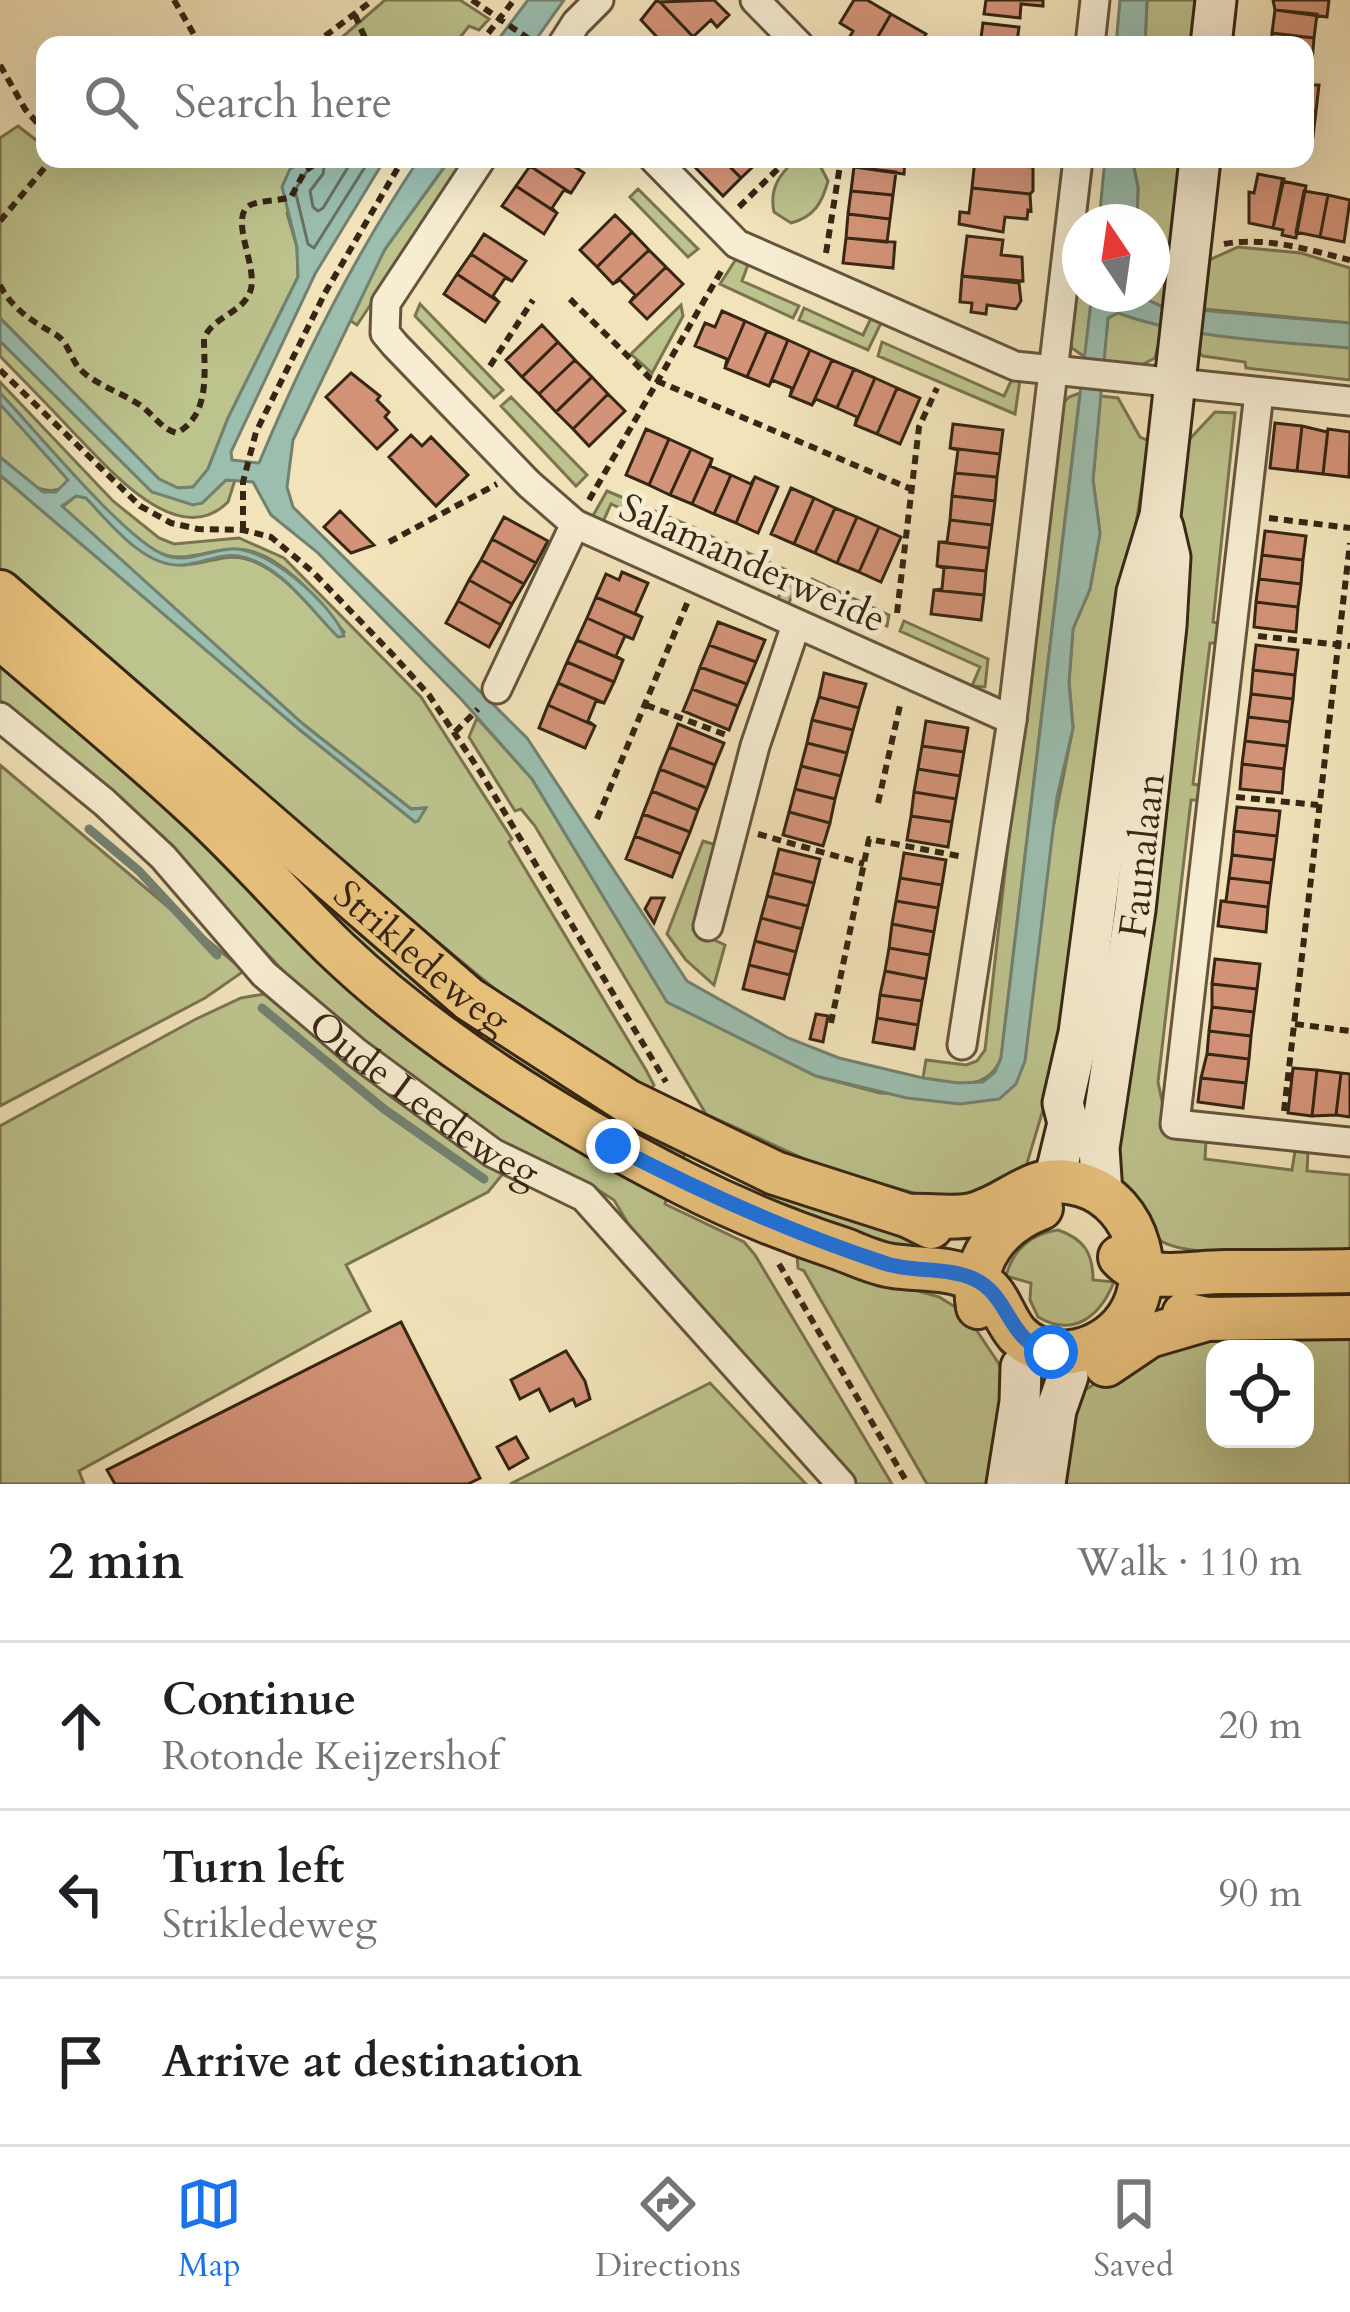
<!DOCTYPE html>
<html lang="en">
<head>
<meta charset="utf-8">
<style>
	:root { --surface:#fff; --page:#f2f2f2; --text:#202124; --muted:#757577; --line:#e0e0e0; --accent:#1a73e8 }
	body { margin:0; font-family:Cardo,serif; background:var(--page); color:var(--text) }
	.controls { position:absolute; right:36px; bottom:36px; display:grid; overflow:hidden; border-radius:24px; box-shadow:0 12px 48px #0002 }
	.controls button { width:108px; height:108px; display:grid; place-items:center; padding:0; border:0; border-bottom:3px solid var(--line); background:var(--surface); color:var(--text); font:60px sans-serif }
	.compass { position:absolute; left:1062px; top:204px; width:108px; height:108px; border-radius:50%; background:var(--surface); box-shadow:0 12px 48px #0002; rotate:347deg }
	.stop { position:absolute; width:36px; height:36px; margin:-27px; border:9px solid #1a73e8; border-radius:50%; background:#fff }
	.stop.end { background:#1a73e8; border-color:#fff; box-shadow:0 3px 12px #0008 }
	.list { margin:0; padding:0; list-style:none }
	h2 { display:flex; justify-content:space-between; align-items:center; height:156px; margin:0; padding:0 48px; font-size:51px }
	h2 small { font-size:39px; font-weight:400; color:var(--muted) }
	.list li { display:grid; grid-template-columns:78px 1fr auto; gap:36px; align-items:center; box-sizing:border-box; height:168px; padding:0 48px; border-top:3px solid var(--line) }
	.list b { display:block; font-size:45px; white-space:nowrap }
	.list p { margin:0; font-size:39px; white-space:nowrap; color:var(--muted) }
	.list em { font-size:39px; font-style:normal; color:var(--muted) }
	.icon { flex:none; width:66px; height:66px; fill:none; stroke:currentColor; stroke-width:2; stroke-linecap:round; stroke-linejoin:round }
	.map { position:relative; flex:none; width:1350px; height:1484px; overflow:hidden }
	.search { position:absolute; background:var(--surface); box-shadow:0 12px 48px #0002; left:36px; right:36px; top:36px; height:132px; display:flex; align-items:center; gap:30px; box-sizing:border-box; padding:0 42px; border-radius:24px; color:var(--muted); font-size:45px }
	.sheet { height:660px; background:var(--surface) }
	nav { display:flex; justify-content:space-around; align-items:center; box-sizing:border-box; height:168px; border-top:3px solid var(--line); background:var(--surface); font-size:33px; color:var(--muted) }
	nav a { display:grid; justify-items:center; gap:6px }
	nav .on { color:var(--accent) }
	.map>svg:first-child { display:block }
</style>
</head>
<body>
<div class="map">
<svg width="1350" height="1484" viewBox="0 0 1350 1484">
	<rect width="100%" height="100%" fill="#f2e3ba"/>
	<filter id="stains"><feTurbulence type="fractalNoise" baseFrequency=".00167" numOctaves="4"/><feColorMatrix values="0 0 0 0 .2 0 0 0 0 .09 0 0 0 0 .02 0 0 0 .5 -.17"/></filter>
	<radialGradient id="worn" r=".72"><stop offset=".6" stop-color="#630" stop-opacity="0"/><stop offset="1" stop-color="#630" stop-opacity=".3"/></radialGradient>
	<path fill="#bdc38d" stroke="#7a7450" stroke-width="3" fill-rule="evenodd" d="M385 0H460L489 19 479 30 469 26 454 45H333Z
		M1147 0H1199L1194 45H1145Z
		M18 126 45 147V159H333L287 213 297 247 298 277 228 418 208 469 194 487 178 488 159 479 0 318V138Z
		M450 159H468L357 325 348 319 385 249Z
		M796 159 817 160 828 181C822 203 814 217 791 223L774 212C769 188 780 174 796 159Z
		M1132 159H1181L1163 307 1135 294H1152V222H1137L1138 187Z
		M638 189 698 249 688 257 630 197Z
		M1080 227V294H1092L1085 357 1072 348 1068 334Z
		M1238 247 1301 253 1350 268V323L1203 309 1207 261Z
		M738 256 749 262 742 281 799 306 793 318 720 284Z
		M420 304 503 390 494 398 415 316Z
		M681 305 683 316 652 373 631 354Z
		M804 308 863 335 872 316 882 321 868 350 799 320Z
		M1118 313 1163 325 1155 358 1141 365 1103 362 1108 318Z
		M1199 331 1350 348V380L1246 368 1245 362 1203 356 1198 352Z
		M0 341 152 492 202 503 226 480H235L228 502C177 553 106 465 73 432 49 406 24 381 0 356Z
		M882 342 1004 396 1013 377 1020 380 1015 414 878 356Z
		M0 382 113 501 159 538 174 544 239 538 284 558 421 697 512 839 509 842 646 1070 654 1085 648 1092 507 999 0 582V475L300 730 414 821 423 808 411 809 303 724 62 507 76 496 86 498C110 523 145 566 183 565 210 564 229 550 255 562 287 575 314 612 338 636L344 632C320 602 280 550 237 549 210 548 182 566 156 551 102 518 45 440 0 393Z
		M1080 393 1001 1058C987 1093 955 1083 923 1078L926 1060 966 1065 977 1061 985 1050 1057 409 1069 397Z
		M1100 396 1118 398 1140 437 1149 441 1095 785 1060 1053 1025 1170 952 1204 820 1166 706 1114 535 826 521 809 515 811 469 737 477 718 532 779 668 1002 816 1076 880 1093 999 1098 1073 728 1069 682 1073 629 1090 589 1100 533 1093 480Z
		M511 397 587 475 576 486 501 406Z
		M0 404 68 477 65 486C40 502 19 473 0 457Z
		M1215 412 1235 413 1213 622 1222 624 1219 643H1210L1193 784 1202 786 1200 800H1191L1158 1082 1167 1125 1206 1140 1205 1159 1292 1170 1295 1151 1308 1152 1307 1171 1350 1175V1253C1309 1253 1192 1260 1161 1241 1131 1223 1117 1184 1110 1153L1163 844 1154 813 1173 516 1186 443Z
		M607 491 695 528 692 540 611 504 602 524 591 519Z
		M708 535 800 576 788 605 777 601 785 581 704 546Z
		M812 579 889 615 887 626 806 590Z
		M904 621 988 659 985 687 972 686 980 667 900 631Z
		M0 648 213 835 668 1193 665 1204 744 1242 755 1255 892 1484H857L758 1375 660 1277 614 1200 592 1186 527 1163 396 1069 303 992 155 835 0 700Z
		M81 672 688 1149 680 1163 592 1114 353 952Z
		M0 765 244 971 205 998 0 1106Z
		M703 841 716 845 693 930 725 945 714 985 686 960 667 934Z
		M264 994 276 996 506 1170 488 1192 346 1265 370 1311 79 1471 84 1484H0V1126L196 1019 241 998Z
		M767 1188 892 1233 969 1254 965 1267 888 1246 761 1201Z
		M1058 1230C1084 1239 1093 1253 1093 1280L1114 1282C1100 1316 1074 1338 1038 1317L1030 1300 1031 1283 1006 1276C1013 1250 1031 1234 1058 1230Z
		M797 1256 939 1297 965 1313 999 1364 1007 1386 994 1484H927L804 1271 798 1268Z
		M1350 1335V1484H1054L1075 1396 1167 1340ZM1215 1349H1305V1439H1215Z
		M710 1383 806 1484H510L516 1481Z"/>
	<path fill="#9bbeaf" stroke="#738171" stroke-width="3" d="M528 0H564L532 45H494Z
		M1120 0H1147L1145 45H1116Z
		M309 159H385L315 274 231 452 232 460 259 463C303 357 355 255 419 159H450L385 249 293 440 287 487 293 507 527 738 687 981 788 1038 839 1058 923 1078 958 1083 983 1082 995 1072 1001 1058 1092 294H1135L1163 307 1350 323V348C1278 342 1185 338 1118 313L1108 318 1093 480 1100 533 1090 589 1073 629 1069 682 1073 728 1057 797 1025 1061 1016 1084 999 1099 960 1104 907 1098 816 1076 667 1002 532 779 461 699 317 552 271 515 253 482 226 480 202 503 193 505 152 492 0 341V318L159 479 178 488 193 487 208 469 228 418 298 277 297 247 282 187 290 169Z
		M1105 159H1132L1138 187 1137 222H1099Z
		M0 393C34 428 127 543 167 556 187 563 210 550 231 549 267 546 333 605 344 636L338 637C310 609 279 562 238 556 220 553 201 564 183 565 144 568 110 523 86 498L76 496 62 506 303 724 411 809 426 808 418 821 415 822 300 730 0 475V457L43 492H56L68 480 0 404Z"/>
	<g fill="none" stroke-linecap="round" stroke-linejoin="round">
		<path stroke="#687261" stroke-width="3" d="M310 159 309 168 295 190 308 244 314 248 370 159
			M325 159 323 174 310 191 313 207 318 211 323 208 353 159"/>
		<path stroke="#738171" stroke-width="9" d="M89 829 139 871 217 955
			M262 1008 384 1109 484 1179"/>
	</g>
	<path fill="#d39378" stroke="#362613" stroke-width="3" d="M714 0 729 15 717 27 711 20 694 36 699 43 660 2Z
		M854 0H867L891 14 873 45H845L853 31 840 23Z
		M986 0H1043V6L1021 4 1020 18 984 14Z
		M1273 0H1329L1327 17 1275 10Z
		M656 1 660 2 699 43 647 45 656 36 641 20Z
		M1275 10 1317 14 1314 38 1272 33Z
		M891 14 926 34 919 45H873Z
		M983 23 1019 27 1017 42 1038 45H980Z
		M1272 33 1314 38 1312 62 1305 61V45H1271Z
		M1305 85H1319L1316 111 1305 110Z
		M1305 110 1316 111 1313 137 1305 136Z
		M534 159H563L584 173 571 193 530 166Z
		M722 159H755L758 162 741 178Z
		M722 159 741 178 723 196 688 160Z
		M855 159H905L904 174 854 167Z
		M975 159H1012L1011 165 1033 167V191L1030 194 972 188Z
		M530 166 571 193 564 190 552 208 557 213 516 186Z
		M854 167 896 172 893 195 851 191Z
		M1258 174 1284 179 1273 228 1249 223V192L1254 193Z
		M1282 181 1306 186 1296 238 1282 235 1283 230 1273 228Z
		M516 186 557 213 544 234 502 206Z
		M972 188 1030 194 1031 211 1028 210 1027 219 1005 217 1003 232 959 224 960 212 969 213Z
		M851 191 893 195 890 219 848 214Z
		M1304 191 1328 195 1320 237 1296 232Z
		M1328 195 1350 200 1344 242 1320 237Z
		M848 214 890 219 887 242 846 238Z
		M615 215 632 232 597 267 580 250Z
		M632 232 649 250 613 284 597 267Z
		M484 234 526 261 512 281 471 254Z
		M967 236 1003 240 1001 255 1022 257 1023 281 962 276Z
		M846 238 895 242 893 268 843 263Z
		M649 250 666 267 630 302 635 295 620 280 613 284Z
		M471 254 512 281 505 278 493 296 499 302 457 274Z
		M666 267 683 284 647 319 630 302Z
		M457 274 499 302 485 322 444 294Z
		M962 276 1019 283 1021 301 1016 309 987 305 986 314 971 312 972 303 960 302Z
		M722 311 745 321 725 368 727 359 695 346 705 323 715 327Z
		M745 321 767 331 747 377 725 368Z
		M542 325 558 342 522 377 506 360Z
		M767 331 788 340 769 386 747 377Z
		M788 340 810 350 790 396 792 388 772 380 769 386Z
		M558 342 575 360 539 394 522 377Z
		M810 350 832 360 812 405 790 396Z
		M575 360 592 377 556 412 539 394Z
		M832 360 854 369 837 408 816 399 812 405Z
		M854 369 875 378 855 425 857 417 837 408Z
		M351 373 380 396 377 400 389 412 385 417 397 430 377 449 326 397Z
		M592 377 608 394 573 429 556 412Z
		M875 378 897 388 877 434 855 425Z
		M897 388 920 398 900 444 877 434Z
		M608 394 625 411 589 446 573 429Z
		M1275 423 1302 426 1297 471 1270 468Z
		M953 424 1003 430 1000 454 950 448Z
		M1302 426 1327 432 1328 429 1323 474 1297 471Z
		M646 429 669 439 649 485 626 475Z
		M1328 429 1350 432 1349 477 1323 474Z
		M411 435 422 446 431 437 468 475 436 506 389 457Z
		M669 439 691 449 670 495 649 485Z
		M950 448 1000 454 997 477 955 473 958 450Z
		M691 449 712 459 692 504 670 495Z
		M712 459 710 466 731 475 714 514 692 504Z
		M955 473 997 477 995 501 952 496Z
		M731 475 751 484 755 477 736 523 714 514Z
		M755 477 778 487 758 533 736 523Z
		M791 488 814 498 794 544 771 534Z
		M952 496 995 501 992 525 950 520Z
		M814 498 835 508 815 553 794 544Z
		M835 508 857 517 837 563 815 553Z
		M340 511 374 545 351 553 324 527Z
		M504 517 548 541 536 563 492 539Z
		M857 517 879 527 859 572 837 563Z
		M950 520 992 525 989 548 939 542H947Z
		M879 527 901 537 881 582 859 572Z
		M1265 531 1306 536 1303 560 1262 555Z
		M492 539 536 563 524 584 481 560Z
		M939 542 989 548 986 571 937 566Z
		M1262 555 1303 560 1301 584 1259 579Z
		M481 560 524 584 512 604 469 580Z
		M937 566 986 571 984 595 934 590 942 589 944 568Z
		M622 572 648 583 635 613 642 617 596 597 606 574 619 580Z
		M1259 579 1301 584 1298 607 1256 602Z
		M469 580 512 604 501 625 458 601Z
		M934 590 984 595 981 620 931 614Z
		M596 597 642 617 633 639 587 618Z
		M458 601 501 625 489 647 446 623Z
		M1256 602 1298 607 1296 632 1254 627Z
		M587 618 633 639 625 636 616 656 623 660 577 640Z
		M718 622 765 640 756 662 709 645Z
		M577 640 623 660 614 682 567 662Z
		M709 645 756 662 747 684 700 667Z
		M1256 645 1298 650 1295 675 1253 670Z
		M567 662 614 682 604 703 558 683Z
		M700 667 747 684 738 706 692 689Z
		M1253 670 1295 675 1293 699 1251 694Z
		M824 673 866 684 859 708 819 697Z
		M558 683 604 703 596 701 588 721 595 726 548 705Z
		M692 689 738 706 729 730 683 711Z
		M1251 694 1293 699 1290 722 1248 717Z
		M819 697 859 708 853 730 812 720Z
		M548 705 595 726 585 748 539 728Z
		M1248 717 1290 722 1287 746 1245 741Z
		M812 720 853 730 847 753 807 743Z
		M926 721 968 728 964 752 922 746Z
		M678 724 724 743 715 765 669 747Z
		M1245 741 1287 746 1284 769 1242 764Z
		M807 743 847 753 841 776 801 766Z
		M922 746 964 752 960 776 918 769Z
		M669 747 715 765 707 788 660 769Z
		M1242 764 1284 769 1282 793 1240 789Z
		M801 766 841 776 835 799 795 789Z
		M660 769 707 788 698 810 652 791Z
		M918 769 960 776 956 799 914 792Z
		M795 789 835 799 830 823 789 812Z
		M652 791 698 810 690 832 643 814Z
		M914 792 956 799 952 822 911 816Z
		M1237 807 1280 811 1277 836 1234 831Z
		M789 812 830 823 823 846 783 835Z
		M643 814 690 832 681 854 635 836Z
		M911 816 952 822 948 847 907 840Z
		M1234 831 1277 836 1274 860 1232 855Z
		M635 836 681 854 672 877 626 859Z
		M779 849 820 859 814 883 773 873Z
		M904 853 946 860 942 885 900 878Z
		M1232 855 1274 860 1271 883 1229 878Z
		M773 873 814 883 808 906 767 896Z
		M900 878 942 885 938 908 896 901Z
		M1229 878 1271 883 1268 907 1221 901H1226Z
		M767 896 808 906 802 929 761 918Z
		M651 898H664L654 923 645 909Z
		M896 901 938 908 934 932 892 924Z
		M1221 901 1268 907 1266 932 1218 926Z
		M761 918 802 929 796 952 755 941Z
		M892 924 934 932 930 955 889 948Z
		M755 941 796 952 790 975 749 965Z
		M889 948 930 955 926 979 885 971Z
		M1215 959 1260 964 1257 989 1212 984Z
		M749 965 790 975 784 999 743 989Z
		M885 971 926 979 922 1001 880 995Z
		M1212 984 1257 989 1254 1012 1212 1007Z
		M880 995 922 1001 918 1025 877 1018Z
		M1212 1007 1254 1012 1251 1036 1209 1031Z
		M816 1014 828 1016 823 1042 810 1039Z
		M877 1018 918 1025 914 1049 873 1042Z
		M1209 1031 1251 1036 1249 1059 1207 1054Z
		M1207 1054 1249 1059 1246 1083 1201 1078Z
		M1293 1068 1317 1070 1312 1116 1288 1113Z
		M1317 1070 1341 1073 1336 1115 1312 1116Z
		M1341 1073 1350 1074V1117L1336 1115Z
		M1201 1078 1246 1083 1243 1108 1198 1102Z
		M401 1322 480 1478 468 1484H115L107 1470Z
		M566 1351 585 1381 590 1399 576 1406 573 1399 550 1411 539 1389 520 1399 511 1380Z
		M516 1437 528 1458 509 1469 497 1447Z"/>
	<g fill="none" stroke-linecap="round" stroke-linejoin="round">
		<g stroke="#65553d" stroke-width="33">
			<g id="street">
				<path d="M755 0 799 45"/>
				<path d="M562 45 576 23 599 0"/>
				<path d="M1090 45 1095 0"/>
				<path d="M481 159 386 303 385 333 395 345 529 484 575 524 1012 720"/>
				<path d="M654 159 737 244 1015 366 1350 401"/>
				<path d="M1259 393 1175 1124 1350 1142"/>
				<path d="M497 689 575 524"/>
				<path id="s1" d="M0 717 104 802 163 857 264 974 357 1053 493 1153 584 1197 841 1484"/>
				<path d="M708 926 755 746 796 625"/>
				<path d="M962 1045 1012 720 1078 159"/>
			</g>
		</g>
		<g stroke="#362613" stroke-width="45">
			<g id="secondary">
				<path d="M1211 45 1216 0"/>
				<path d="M1054 1181 1068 1123 1063 1103 1079 1033 1137 592 1160 516 1200 159"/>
				<path id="s2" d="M1102 1194 1099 1148 1135 910 1166 626 1170 557 1163 527"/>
				<path d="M1007 1484 1020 1402 1021 1367"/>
				<path d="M1045 1484 1056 1410 1068 1376"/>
			</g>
		</g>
		<g stroke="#362613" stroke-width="48">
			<g id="primary">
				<path id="s3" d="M0 592 469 999 627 1101 775 1173 909 1216 931 1227"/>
				<path d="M0 637C66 694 134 749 198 809 247 854 290 905 338 951 435 1043 564 1122 683 1183 734 1209 787 1231 842 1249 858 1255 876 1264 893 1266 920 1270 948 1267 973 1279 1000 1290 1000 1314 1017 1334 1046 1365 1095 1354 1121 1326 1161 1282 1139 1202 1082 1185 1031 1170 1015 1204 972 1215 953 1219 929 1215 909 1216"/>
				<path d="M1120 1257C1146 1286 1194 1271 1227 1272 1268 1272 1309 1272 1350 1271"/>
				<path d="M978 1307C970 1260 999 1224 1041 1208"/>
				<path d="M1184 1314 1207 1319 1350 1317"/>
				<path d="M1106 1365 1149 1336 1207 1319"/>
			</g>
		</g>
		<path stroke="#362613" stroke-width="6" stroke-dasharray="9 6" stroke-linecap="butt" d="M174 0 200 45
			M472 0 535 43
			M355 15 368 45
			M313 45 373 0
			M479 45 514 0
			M0 65 25 109 45 132
			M739 207 788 159
			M0 221 52 159
			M1224 244C1265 236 1310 250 1350 260
			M826 253 841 159
			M0 285C12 309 33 322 55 334 70 343 70 361 83 372 99 386 122 393 140 405 154 415 161 429 177 433 211 414 204 372 204 338 214 316 242 313 250 292 260 268 225 213 253 204 265 200 279 201 291 197L305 171 322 159
			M570 299 650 378 911 489
			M490 366 533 300
			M0 370 140 506 171 523 198 529 243 530 271 537 313 572 394 656 429 695 481 773 666 1082
			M589 500 723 268
			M1269 518 1350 528
			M243 530V482L256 432 325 293 403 159
			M389 542 497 484
			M897 613 919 427 937 388
			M1258 636 1350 646
			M646 705 729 736
			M455 732 478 709
			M1236 797 1318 805
			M878 803 901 701
			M597 819 688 601
			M758 834 864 864
			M831 1023 869 839 964 857
			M1295 1024 1350 1031
			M1284 1111 1350 543
			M779 1264 908 1484"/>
		<use href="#street" stroke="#f7edd2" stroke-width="27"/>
		<use href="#secondary" stroke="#f7edd2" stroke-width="39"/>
		<use href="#primary" stroke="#e9c27d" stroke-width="42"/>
	</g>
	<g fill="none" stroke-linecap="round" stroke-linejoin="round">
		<path stroke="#1a73e8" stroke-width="15" d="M613 1146C701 1192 789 1232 884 1263 912 1273 945 1266 974 1279 1011 1296 1007 1343 1051 1352"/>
	</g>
	<g text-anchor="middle" stroke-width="10" stroke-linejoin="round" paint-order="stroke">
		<g font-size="39" fill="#362613" stroke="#f7edd2">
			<text transform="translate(753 562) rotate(24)" y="14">Salamanderweide</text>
			<text dy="14" stroke="none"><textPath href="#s2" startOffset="342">Faunalaan</textPath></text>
			<text dy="14" stroke="none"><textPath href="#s3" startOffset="558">Strikledeweg</textPath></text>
			<text dy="14" stroke="none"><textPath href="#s1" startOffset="573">Oude Leedeweg</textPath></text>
		</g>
	</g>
	<rect width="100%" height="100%" filter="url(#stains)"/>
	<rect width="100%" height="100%" fill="url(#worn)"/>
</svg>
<div class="controls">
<button><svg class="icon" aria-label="locate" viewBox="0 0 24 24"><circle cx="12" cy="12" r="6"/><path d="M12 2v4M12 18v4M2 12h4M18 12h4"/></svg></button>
</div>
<svg class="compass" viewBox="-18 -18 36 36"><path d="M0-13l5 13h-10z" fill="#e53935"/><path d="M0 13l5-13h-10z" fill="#757577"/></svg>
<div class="stop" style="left:1051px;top:1352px"></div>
<div class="stop end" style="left:613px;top:1146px"></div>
<div class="search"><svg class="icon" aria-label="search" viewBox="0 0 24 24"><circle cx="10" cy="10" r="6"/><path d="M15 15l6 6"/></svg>Search here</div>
</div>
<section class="sheet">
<h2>2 min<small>Walk · 110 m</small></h2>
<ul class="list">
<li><svg class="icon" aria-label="ahead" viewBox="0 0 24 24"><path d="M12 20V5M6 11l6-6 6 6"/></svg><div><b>Continue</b><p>Rotonde Keijzershof</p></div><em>20 m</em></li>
<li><svg class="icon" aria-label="left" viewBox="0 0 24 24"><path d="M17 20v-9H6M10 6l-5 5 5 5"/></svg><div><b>Turn left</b><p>Strikledeweg</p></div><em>90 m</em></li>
<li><svg class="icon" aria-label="arrive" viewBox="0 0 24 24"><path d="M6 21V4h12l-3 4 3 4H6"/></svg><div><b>Arrive at destination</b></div></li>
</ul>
</section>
<nav>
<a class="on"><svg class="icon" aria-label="map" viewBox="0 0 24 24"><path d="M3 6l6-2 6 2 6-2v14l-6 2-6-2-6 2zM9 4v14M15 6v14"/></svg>Map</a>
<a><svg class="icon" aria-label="directions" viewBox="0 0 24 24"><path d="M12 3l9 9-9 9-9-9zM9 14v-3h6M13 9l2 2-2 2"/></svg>Directions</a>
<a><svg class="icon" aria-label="saved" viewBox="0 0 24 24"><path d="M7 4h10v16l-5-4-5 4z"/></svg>Saved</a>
</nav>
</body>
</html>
